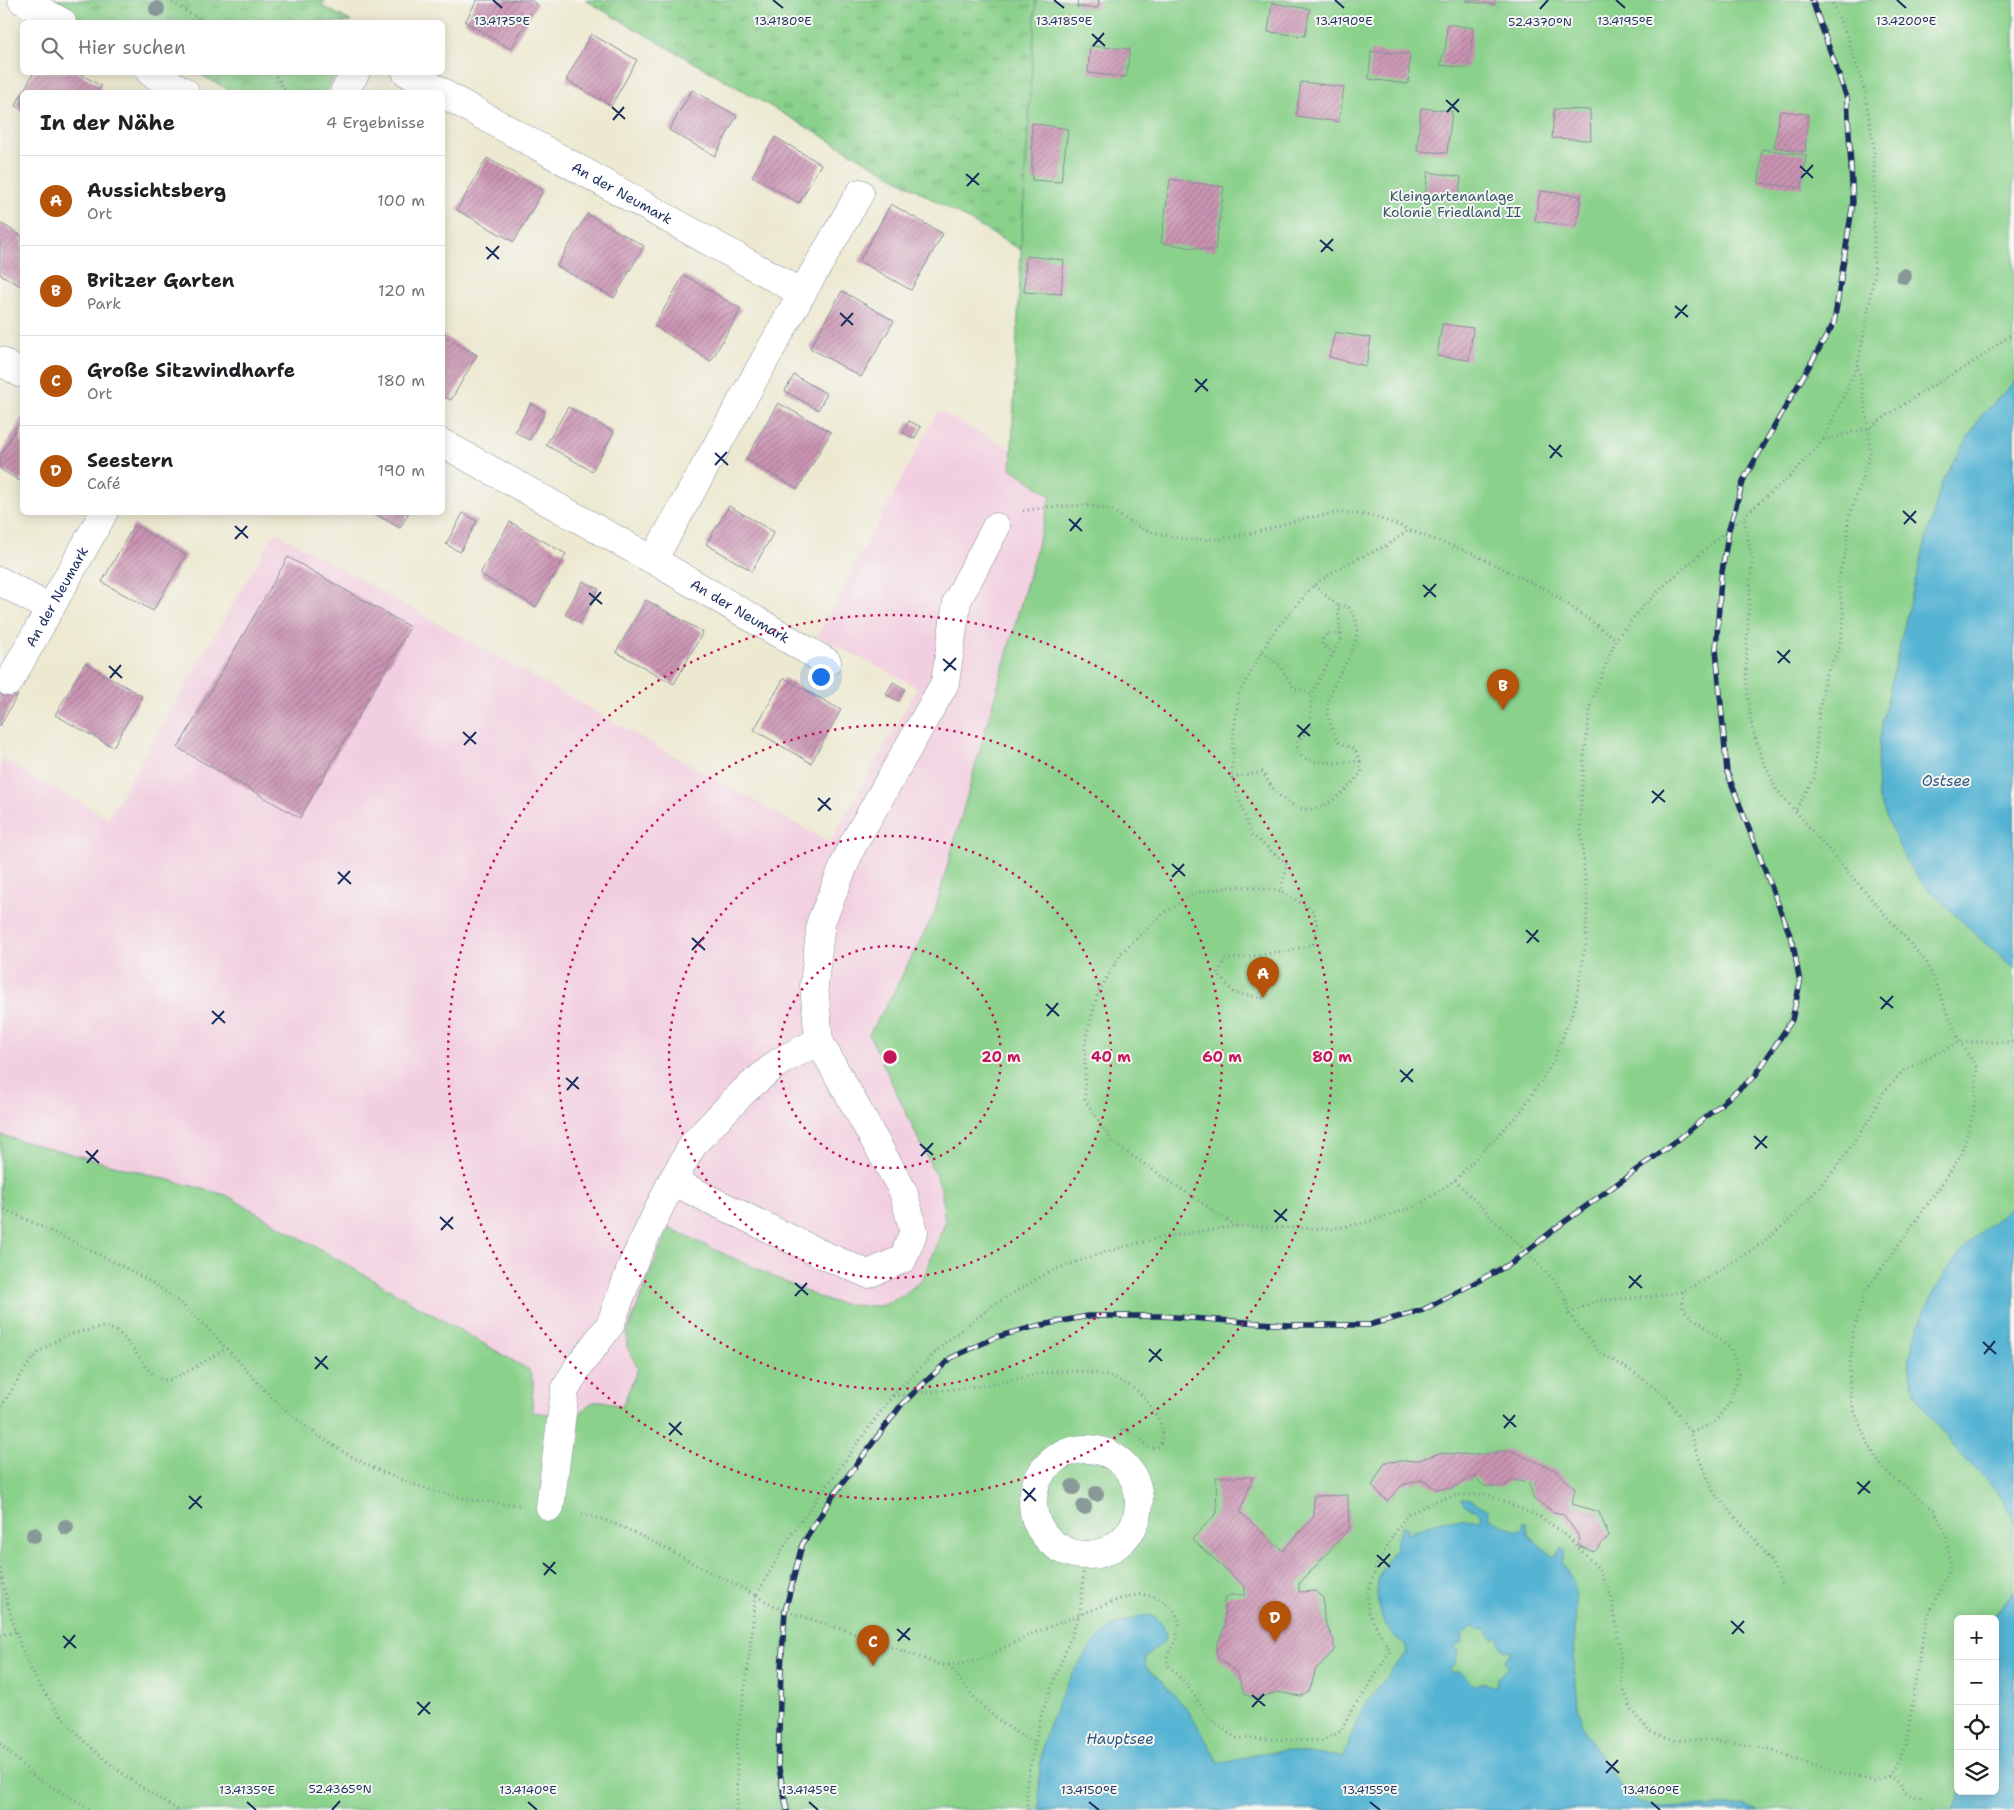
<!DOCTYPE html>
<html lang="de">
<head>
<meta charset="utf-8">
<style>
	:root { --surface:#fff; --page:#f2f2f2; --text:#202124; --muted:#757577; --line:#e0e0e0; --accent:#b45309 }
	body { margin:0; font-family:"Shantell Sans",sans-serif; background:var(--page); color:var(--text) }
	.controls { position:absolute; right:15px; bottom:15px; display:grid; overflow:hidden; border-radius:8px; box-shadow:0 2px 12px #0003 }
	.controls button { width:45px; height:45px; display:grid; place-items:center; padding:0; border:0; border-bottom:1px solid var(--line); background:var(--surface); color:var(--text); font:25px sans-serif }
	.you { position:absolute; left:820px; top:676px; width:18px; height:18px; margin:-12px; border:4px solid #fff; border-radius:50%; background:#1a73e8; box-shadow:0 0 0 8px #1a73e833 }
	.badge { display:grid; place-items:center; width:32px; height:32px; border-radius:50%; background:var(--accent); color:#fff; font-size:16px; font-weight:700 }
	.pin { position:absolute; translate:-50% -41px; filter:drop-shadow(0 1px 2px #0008) }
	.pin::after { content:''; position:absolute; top:26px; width:18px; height:15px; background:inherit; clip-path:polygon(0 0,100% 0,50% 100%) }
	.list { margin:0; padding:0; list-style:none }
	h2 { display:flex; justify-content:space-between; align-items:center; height:65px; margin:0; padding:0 20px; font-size:21px }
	h2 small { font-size:16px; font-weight:400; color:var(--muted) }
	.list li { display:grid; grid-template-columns:32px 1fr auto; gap:15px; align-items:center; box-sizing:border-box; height:90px; padding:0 20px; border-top:1px solid var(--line) }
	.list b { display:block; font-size:19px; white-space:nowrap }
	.list p { margin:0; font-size:16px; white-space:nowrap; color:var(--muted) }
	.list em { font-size:16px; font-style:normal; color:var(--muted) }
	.icon { flex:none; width:28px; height:28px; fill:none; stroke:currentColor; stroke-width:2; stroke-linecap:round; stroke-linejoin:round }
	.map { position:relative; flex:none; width:2014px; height:1810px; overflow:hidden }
	.search { position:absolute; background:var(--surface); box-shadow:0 2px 12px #0003; left:20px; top:20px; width:425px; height:55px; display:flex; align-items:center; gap:12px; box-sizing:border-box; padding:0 18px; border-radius:8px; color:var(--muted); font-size:19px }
	.panel { position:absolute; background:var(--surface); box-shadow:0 2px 12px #0003; left:20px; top:90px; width:425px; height:425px; border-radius:8px }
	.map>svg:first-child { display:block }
</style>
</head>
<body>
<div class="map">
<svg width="2014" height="1810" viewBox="0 0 2014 1810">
	<defs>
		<pattern id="grass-tufts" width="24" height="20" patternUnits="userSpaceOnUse" patternTransform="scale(1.25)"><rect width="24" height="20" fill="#8ad18b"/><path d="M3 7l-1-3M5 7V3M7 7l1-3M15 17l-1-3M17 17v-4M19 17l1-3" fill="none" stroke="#70aa75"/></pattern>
		<pattern id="building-hatch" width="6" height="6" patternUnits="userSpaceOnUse" patternTransform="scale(1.25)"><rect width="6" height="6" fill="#cb94b3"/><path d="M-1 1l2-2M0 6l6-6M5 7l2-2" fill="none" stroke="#a47995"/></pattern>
	</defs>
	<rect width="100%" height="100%" fill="#f6f6f2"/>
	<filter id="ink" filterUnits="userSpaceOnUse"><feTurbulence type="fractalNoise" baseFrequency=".02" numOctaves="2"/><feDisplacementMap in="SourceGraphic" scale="10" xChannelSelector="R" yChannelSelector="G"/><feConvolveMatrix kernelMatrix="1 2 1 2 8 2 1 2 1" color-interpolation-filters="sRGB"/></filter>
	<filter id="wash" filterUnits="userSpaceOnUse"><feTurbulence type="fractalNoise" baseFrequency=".0096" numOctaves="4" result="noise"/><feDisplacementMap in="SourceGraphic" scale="20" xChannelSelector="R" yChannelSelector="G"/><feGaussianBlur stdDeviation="1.12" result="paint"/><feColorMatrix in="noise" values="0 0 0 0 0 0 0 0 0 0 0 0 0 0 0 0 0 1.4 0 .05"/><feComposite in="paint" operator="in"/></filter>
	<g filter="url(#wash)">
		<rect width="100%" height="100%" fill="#ede9d1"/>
		<path fill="#f2cfe0" d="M938 411 1012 449 1011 468 1051 495 934 914 889 1001 869 1034 941 1187 945 1223 922 1280 903 1295 881 1306 847 1305 822 1299 668 1228 627 1347 638 1368 622 1407 609 1401 585 1406 578 1417 532 1412 533 1381 0 1135V758L108 818 275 532 830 843 918 687 817 636Z"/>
		<path fill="url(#grass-tufts)" stroke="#528074" d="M49 0H325L322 6 352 22H85Z
			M585 0H1036L1021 250Z
			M198 73H337L325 92H232Z"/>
		<path fill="#8ad18b" stroke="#528074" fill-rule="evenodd" d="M1036 0H2014V1810H0V1135L226 1195 529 1370 533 1381 532 1412 578 1417C593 1396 600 1399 622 1407L638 1368 627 1347V1333L668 1228 822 1299 847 1305 881 1306 903 1295 922 1280 945 1223 941 1187 869 1034 889 1001 934 914 1051 496 1011 468 1021 250ZM1958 1619H1995V1791H1958Z"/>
		<path fill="#54b4d3" stroke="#387298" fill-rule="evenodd" d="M2014 382V968L1984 942 1921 882 1905 860 1878 797 1877 769 1882 723 1911 597 1942 481 1982 415Z
			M2014 1204V1522C2007 1505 1995 1487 1982 1475 1974 1467 1965 1460 1958 1451 1941 1429 1917 1406 1910 1378 1903 1345 1939 1278 1960 1253 1976 1235 1996 1220 2014 1204Z
			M1461 1498 1470 1499 1488 1510 1489 1518 1517 1531 1524 1528 1523 1523H1527L1528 1536 1553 1556 1558 1555 1561 1548 1566 1551 1562 1563 1574 1583 1576 1596C1576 1641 1568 1691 1586 1733 1593 1748 1602 1760 1611 1773 1624 1792 1637 1806 1662 1808L1743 1804 1760 1810H1040C1038 1778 1039 1746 1052 1717 1064 1687 1082 1651 1107 1631 1117 1623 1129 1619 1142 1616 1154 1612 1163 1623 1166 1634L1163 1643 1145 1657V1665L1163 1683 1187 1709 1202 1733 1218 1762C1226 1765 1252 1755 1262 1753 1270 1752 1278 1752 1285 1751 1295 1751 1339 1758 1342 1756 1348 1752 1353 1728 1357 1721 1370 1694 1388 1674 1407 1653L1405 1645 1394 1636 1385 1625 1379 1611 1377 1595 1378 1580 1388 1558 1396 1548V1539L1401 1530 1402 1525 1407 1528V1535C1434 1519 1450 1519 1481 1520L1482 1516 1478 1510 1465 1506ZM1474 1627 1479 1631 1485 1629 1493 1639 1499 1638 1503 1650 1511 1652 1505 1660 1508 1666 1497 1679V1684L1494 1687 1482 1682 1477 1685 1472 1684 1460 1672H1450L1451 1667 1455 1665 1459 1650 1455 1648 1457 1643 1461 1644 1463 1641 1462 1637 1470 1628Z
			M2014 1590V1810H1953L1961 1791H1995V1619H1992Z"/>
		<g id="blocks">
			<path fill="url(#building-hatch)" d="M477 0H531L537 4 511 49 465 22Z
				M1078 0H1099L1098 8 1077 7Z
				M1466 0H1495V5L1465 1Z
				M1272 3 1310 9 1305 36 1268 32Z
				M1447 24 1473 28 1471 50 1467 68 1440 65 1446 45Z
				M591 34 637 60 611 106 566 80Z
				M1090 46 1130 49 1126 77 1088 73Z
				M1371 51 1410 54 1408 84 1369 79Z
				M34 72H77L101 86 98 92H23Z
				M1301 82 1344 87 1339 122 1296 116Z
				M692 90 737 116 715 156 669 130Z
				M22 93V110L16 106Z
				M1421 108 1452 111 1447 153 1417 151Z
				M1554 109 1590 110 1591 140 1552 138Z
				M1780 111 1808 114 1805 152 1774 147Z
				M1032 123 1068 129 1061 182 1032 180Z
				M775 137 821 164 799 203 752 176Z
				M1762 149 1806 155 1802 188 1759 183Z
				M487 158 543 190 514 242 457 210Z
				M1428 172 1461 177 1458 202 1425 198Z
				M1170 179 1224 187 1215 251 1161 243Z
				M1540 191 1581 196 1577 227 1535 221Z
				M891 204 943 234 911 290 859 261Z
				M587 214 644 246 614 298 557 266Z
				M2 224 22 236V287L0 274V228Z
				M1026 256 1064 260 1061 294 1024 292Z
				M684 275 741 309 711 361 654 326Z
				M842 291 894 321 861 377 810 348Z
				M1442 324 1473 328 1469 360 1437 356Z
				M1335 332 1371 338 1366 366 1329 357Z
				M442 335 477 355 451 400 442 396Z
				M794 375 827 394 818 410 785 391Z
				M531 403 545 412 529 440 515 432Z
				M778 403 831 432 798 489 746 459Z
				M568 407 614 432 592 471 546 445Z
				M22 417V482L0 469V457Z
				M909 421 921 427 914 439 903 433Z
				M729 506 774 532 752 571 706 544Z
				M372 512H409L400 528Z
				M463 513 477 521 460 552 446 544Z
				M510 522 566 554 536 607 480 574Z
				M134 525 186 555 153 611 102 582Z
				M288 557 410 627 300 818 178 748Z
				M583 581 599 589 579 623 565 614Z
				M646 600 703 632 674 684 616 652Z
				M85 663 142 696 113 747 55 715Z
				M784 678 841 710 811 763 754 730Z
				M893 682 905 689 898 701 886 694Z
				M0 684 18 694 0 726Z
				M1509 1450 1555 1470 1575 1488 1572 1504 1599 1512 1609 1536 1594 1552 1579 1546 1578 1535 1563 1514 1554 1512 1534 1499 1529 1483 1514 1480 1500 1487 1484 1486 1475 1476 1452 1488 1437 1489 1422 1480 1402 1485 1387 1501 1372 1486 1385 1462 1419 1460 1440 1453 1475 1455Z
				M1216 1477H1253L1240 1512 1283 1551 1314 1516 1313 1496 1348 1495 1349 1529 1299 1584V1592L1316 1591 1323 1597 1324 1620 1334 1641V1651L1316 1669 1309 1692 1301 1696 1277 1692 1255 1699 1245 1694 1236 1672 1217 1657 1216 1648 1225 1625 1224 1600 1230 1595H1245V1587L1192 1539 1217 1513Z"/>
		</g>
	</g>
	<g filter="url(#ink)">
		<use href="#blocks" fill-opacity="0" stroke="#848c98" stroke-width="1"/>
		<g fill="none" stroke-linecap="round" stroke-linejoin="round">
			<g stroke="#848c98" stroke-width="29">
				<g id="minor">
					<path d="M22 0 62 22"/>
					<path d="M150 72 185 92"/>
					<path d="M406 72 442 92"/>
					<path d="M344 92 356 72"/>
					<path id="s1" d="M442 93 802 293 653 560 442 443"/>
					<path d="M802 293 860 193"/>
					<path d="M0 361 22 374"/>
					<path id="s2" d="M653 560 827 662"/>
					<path d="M0 581 50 609"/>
					<path id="s3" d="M9 682 104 512"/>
					<path d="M672 1181 817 1252 868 1274 903 1259 914 1231 903 1191 819 1041"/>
					<circle cx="1086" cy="1502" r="53"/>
					<path d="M550 1507 565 1390 578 1367 610 1325 633 1263 672 1181 694 1143 744 1091 779 1062 819 1041 814 985 821 922 852 846 945 683 957 601 996 527"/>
				</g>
			</g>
			<path stroke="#848c98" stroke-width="3" stroke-dasharray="1 4" stroke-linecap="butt" d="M168 0 203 22
				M273 72 286 92
				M1824 439 1858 364 1874 277V149L1865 92 1848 38 1831 0
				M1023 511 1048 507 1086 505 1111 510 1144 530 1188 540 1220 539 1254 533 1305 518 1343 512 1373 516 1408 529
				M1314 585 1338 606 1341 639 1314 689 1311 702V727C1307 731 1300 737 1298 742 1289 769 1347 762 1360 761 1359 758 1357 753 1355 750 1351 746 1342 746 1338 741 1334 736 1330 723 1328 716 1322 677 1380 641 1347 606H1338
				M1263 652 1279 665 1293 687 1313 695
				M1334 653 1322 645V640L1327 633 1340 634
				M1232 778 1262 772C1267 779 1272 788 1278 794 1312 828 1339 798 1362 772L1360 761
				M1796 809 1814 778 1819 712 1826 674 1839 648 1844 619 1838 580 1847 546 1848 520 1870 455 1869 428 1858 364
				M1263 998 1234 993 1218 974 1224 960 1292 950 1313 944 1317 927 1314 911 1281 891
				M1455 1180 1482 1208
				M0 1207C31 1222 61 1236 92 1251 120 1265 149 1279 174 1298 213 1328 242 1369 277 1402 344 1464 428 1500 519 1505
				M1236 1226 1113 1143 1085 1100V1041L1098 993 1121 953 1164 913 1197 892 1241 886 1281 891 1287 864 1251 834 1232 778 1233 737 1239 694 1271 635 1314 585 1346 564 1388 545 1409 530 1469 552 1549 591 1616 639
				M1556 1282 1564 1294 1569 1314 1598 1351 1639 1376 1667 1397 1690 1432 1698 1456 1714 1493 1755 1539 1770 1560 1782 1585
				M1683 1292V1308L1691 1318 1703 1324 1732 1351 1739 1374 1730 1402 1713 1424 1690 1432
				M1569 1314 1595 1301 1668 1295 1683 1291 1704 1280 1761 1244 1791 1219 1836 1168 1871 1117 1883 1093 1903 1071 1960 1042H2014
				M893 1396C929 1391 966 1389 1002 1382 1012 1381 1022 1377 1032 1375 1072 1366 1129 1370 1152 1408 1161 1423 1166 1431 1159 1447L1150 1448 1132 1432 1122 1429 1110 1454
				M0 1406C14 1391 25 1364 38 1353 51 1342 69 1333 85 1331 91 1330 98 1327 104 1327 132 1330 143 1379 166 1380 177 1380 215 1355 226 1348
				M582 1514C623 1523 660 1546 698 1566 717 1576 737 1584 756 1596L791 1535 892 1396 944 1344 993 1305 1049 1272 1104 1252 1158 1238 1236 1226 1331 1229 1364 1223 1417 1206 1455 1180 1522 1110 1553 1062 1575 1005 1586 942 1587 900 1580 822 1584 757 1591 702 1616 639 1643 606 1668 582 1791 475 1824 440 1869 428 1919 394 1977 360 2014 332
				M0 1569C7 1601 14 1634 28 1663 59 1729 117 1774 178 1810
				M0 1636 16 1631
				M949 1665C975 1702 995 1722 1035 1743
				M0 1744 35 1777 91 1810
				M1888 1775C1907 1787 1897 1795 1923 1797
				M737 1810V1738L747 1674 756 1596 785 1611 848 1631 941 1665 962 1664 982 1659 1031 1634 1117 1600 1140 1594 1156 1597 1174 1609 1180 1623 1176 1640 1167 1655 1168 1665 1185 1683 1210 1718 1235 1738 1322 1741 1341 1731 1353 1707 1366 1691 1390 1651 1368 1612 1367 1596 1376 1566 1397 1529 1408 1514 1441 1499 1460 1495 1486 1494 1540 1517 1555 1527 1569 1538 1598 1568 1611 1595 1620 1649 1622 1686 1631 1708 1649 1732 1675 1740H1713L1771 1749 1804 1763 1874 1781 1888 1775 1899 1760 1907 1743 1918 1663 1928 1616 1950 1568 1946 1534 1934 1510 1884 1470 1867 1443 1852 1404 1849 1374 1853 1333 1865 1292 1939 1188 1961 1155 1974 1111 1977 1068 1960 1042 1927 963 1776 789 1762 758 1752 728 1746 679 1747 637 1752 559 1744 517
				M1028 1810 1026 1787 1041 1715 1080 1613 1085 1555"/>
			<use href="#minor" stroke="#fff" stroke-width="28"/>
			<g stroke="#1b2f5e" stroke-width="5.5">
				<path id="rail" d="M787 1810 778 1763 781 1669 785 1611 802 1545 832 1497 902 1404 951 1358 996 1337 1037 1326 1088 1316H1161L1289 1325H1369L1423 1310 1512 1263 1556 1228 1679 1139 1755 1076 1792 1020 1800 983 1793 943 1727 772 1716 649 1721 578 1729 529 1744 479 1834 323 1853 202 1847 98 1812 0"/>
			</g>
			<use href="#rail" stroke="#f6f6f2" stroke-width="4" stroke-dasharray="11" stroke-linecap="butt"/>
			<path stroke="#848c98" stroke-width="3" stroke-dasharray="1 4" stroke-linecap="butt" d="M1482 1208 1556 1282"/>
		</g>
		<g fill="#899998">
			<circle cx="157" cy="9" r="8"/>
			<circle cx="1904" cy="276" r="8"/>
			<circle cx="1073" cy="1487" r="8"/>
			<circle cx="1096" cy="1494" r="8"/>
			<circle cx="1084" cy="1507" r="8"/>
			<circle cx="66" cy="1527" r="8"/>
			<circle cx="34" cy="1535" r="8"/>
		</g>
	</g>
	<path fill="none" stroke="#1b2f5e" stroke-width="2" d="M493 0 502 8M773 0 783 8M1054 0 1064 8M1335 0 1344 8M1616 0 1625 8M1897 0 1906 8M1540 9 1548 0M1092 34 1105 46M1093 46 1104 33M1446 100 1459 112M612 107 625 119M1447 112 1459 99M613 120 624 107M1800 166 1813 178M966 174 979 185M1801 178 1813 165M967 186 979 173M1320 240 1333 251M486 247 499 259M1321 252 1333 239M487 259 499 246M1675 306 1688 317M840 313 853 325M1675 318 1687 305M841 326 853 313M1195 379 1208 391M1195 392 1207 379M1549 445 1562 457M715 453 728 465M1550 458 1561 445M715 465 727 452M1903 511 1916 523M1069 519 1082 531M1904 524 1916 511M235 526 248 538M1070 531 1081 518M235 539 247 526M1423 585 1436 597M589 593 602 604M1424 597 1436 584M590 605 601 592M1777 651 1790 663M943 659 956 670M1778 663 1790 650M109 666 122 678M944 671 956 658M110 678 121 665M1297 725 1310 736M463 732 476 744M1298 737 1310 724M464 745 476 732M1652 791 1665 802M818 798 831 810M1652 803 1664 790M818 811 830 798M1172 864 1185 876M338 872 351 884M1172 877 1184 864M338 884 350 871M1526 930 1539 942M692 938 705 950M1527 943 1538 930M692 950 704 937M1880 997 1893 1008M1046 1004 1059 1016M1881 1009 1893 996M212 1011 225 1023M1047 1016 1058 1003M212 1024 224 1011M1400 1070 1413 1082M566 1078 579 1089M1401 1082 1413 1069M567 1090 578 1077M1754 1136 1767 1148M920 1144 933 1155M1755 1149 1767 1136M86 1151 99 1163M921 1156 933 1143M87 1163 98 1150M1274 1210 1287 1221M440 1217 453 1229M1275 1222 1287 1209M441 1230 453 1217M1629 1276 1642 1288M795 1283 808 1295M1629 1288 1641 1275M795 1296 807 1283M1983 1342 1996 1354M1149 1349 1162 1361M1984 1354 1995 1341M315 1357 328 1369M1149 1362 1161 1349M315 1369 327 1356M1503 1415 1516 1427M669 1423 682 1435M1504 1428 1515 1415M669 1435 681 1422M1857 1482 1870 1493M1023 1489 1036 1501M1858 1494 1870 1481M189 1496 202 1508M1024 1501 1035 1488M189 1509 201 1496M1377 1555 1390 1567M543 1563 556 1574M1378 1567 1390 1554M544 1575 555 1562M1731 1621 1744 1633M897 1629 910 1640M1732 1634 1744 1621M63 1636 76 1648M898 1641 910 1628M64 1648 75 1635M1252 1695 1265 1706M417 1702 430 1714M1252 1707 1264 1694M418 1715 430 1702M1606 1761 1619 1773M1606 1773 1618 1760M247 1802 256 1810M528 1802 537 1810M809 1802 818 1810M1089 1802 1099 1810M1370 1802 1380 1810M1651 1802 1660 1810M332 1810 340 1801"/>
	<g fill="none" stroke="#c2185b" stroke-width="2.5" stroke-dasharray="2.5 5">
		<circle cx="890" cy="1057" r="111"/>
		<circle cx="890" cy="1057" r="221"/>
		<circle cx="890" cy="1057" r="332"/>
		<circle cx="890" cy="1057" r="442"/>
	</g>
	<g text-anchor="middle" stroke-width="4" stroke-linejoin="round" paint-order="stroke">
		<g font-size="14" fill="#1b2f5e" stroke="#f6f6f2">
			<text dy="5" stroke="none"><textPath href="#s1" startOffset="206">An der Neumark</textPath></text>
			<text dy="5" stroke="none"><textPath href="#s3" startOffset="98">An der Neumark</textPath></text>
			<text dy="5" stroke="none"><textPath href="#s2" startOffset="101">An der Neumark</textPath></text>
		</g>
		<g font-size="14" fill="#375869" stroke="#f6f6f2">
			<text x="1452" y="201">Kleingartenanlage<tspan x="1452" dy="16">Kolonie Friedland II</tspan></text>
		</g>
		<g font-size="15" font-style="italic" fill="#2c5781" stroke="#f6f6f2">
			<text x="1946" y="786">Ostsee</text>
			<text x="1120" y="1744">Hauptsee</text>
		</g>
	</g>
	<g font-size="12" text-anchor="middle" fill="#1b2f5e" stroke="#f6f6f2" stroke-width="4" stroke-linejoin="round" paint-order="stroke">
		<text x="502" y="25">13.4175°E</text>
		<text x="783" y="25">13.4180°E</text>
		<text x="1064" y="25">13.4185°E</text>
		<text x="1344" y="25">13.4190°E</text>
		<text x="1625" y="25">13.4195°E</text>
		<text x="1906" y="25">13.4200°E</text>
		<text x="1540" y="26">52.4370°N</text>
		<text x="340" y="1793">52.4365°N</text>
		<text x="247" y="1794">13.4135°E</text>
		<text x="528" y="1794">13.4140°E</text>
		<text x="809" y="1794">13.4145°E</text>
		<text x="1089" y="1794">13.4150°E</text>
		<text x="1370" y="1794">13.4155°E</text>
		<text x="1651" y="1794">13.4160°E</text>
	</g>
	<circle cx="890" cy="1057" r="8" fill="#c2185b" stroke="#f6f6f2" stroke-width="2.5"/>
	<g font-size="15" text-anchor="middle" font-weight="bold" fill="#c2185b" stroke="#f6f6f2" stroke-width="4" stroke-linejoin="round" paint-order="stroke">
		<text x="1001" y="1062">20 m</text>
		<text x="1111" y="1062">40 m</text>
		<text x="1222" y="1062">60 m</text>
		<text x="1332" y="1062">80 m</text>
	</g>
</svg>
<div class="controls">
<button>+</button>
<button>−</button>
<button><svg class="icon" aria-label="locate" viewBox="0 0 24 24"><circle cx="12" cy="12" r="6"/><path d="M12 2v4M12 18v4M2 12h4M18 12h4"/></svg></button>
<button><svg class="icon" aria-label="layers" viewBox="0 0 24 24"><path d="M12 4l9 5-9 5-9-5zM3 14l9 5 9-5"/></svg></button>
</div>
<div class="you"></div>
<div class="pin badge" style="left:1263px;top:998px">A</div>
<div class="pin badge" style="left:1503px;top:710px">B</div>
<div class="pin badge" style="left:873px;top:1666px">C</div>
<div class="pin badge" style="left:1275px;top:1642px">D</div>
<div class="search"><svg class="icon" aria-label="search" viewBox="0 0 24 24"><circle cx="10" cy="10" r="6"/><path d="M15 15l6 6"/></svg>Hier suchen</div>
<section class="panel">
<h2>In der Nähe<small>4 Ergebnisse</small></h2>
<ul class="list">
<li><span class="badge">A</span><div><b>Aussichtsberg</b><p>Ort</p></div><em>100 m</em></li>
<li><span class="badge">B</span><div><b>Britzer Garten</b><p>Park</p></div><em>120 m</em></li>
<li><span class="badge">C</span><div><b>Große Sitzwindharfe</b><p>Ort</p></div><em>180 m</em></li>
<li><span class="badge">D</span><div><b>Seestern</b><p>Café</p></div><em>190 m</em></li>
</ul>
</section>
</div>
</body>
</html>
